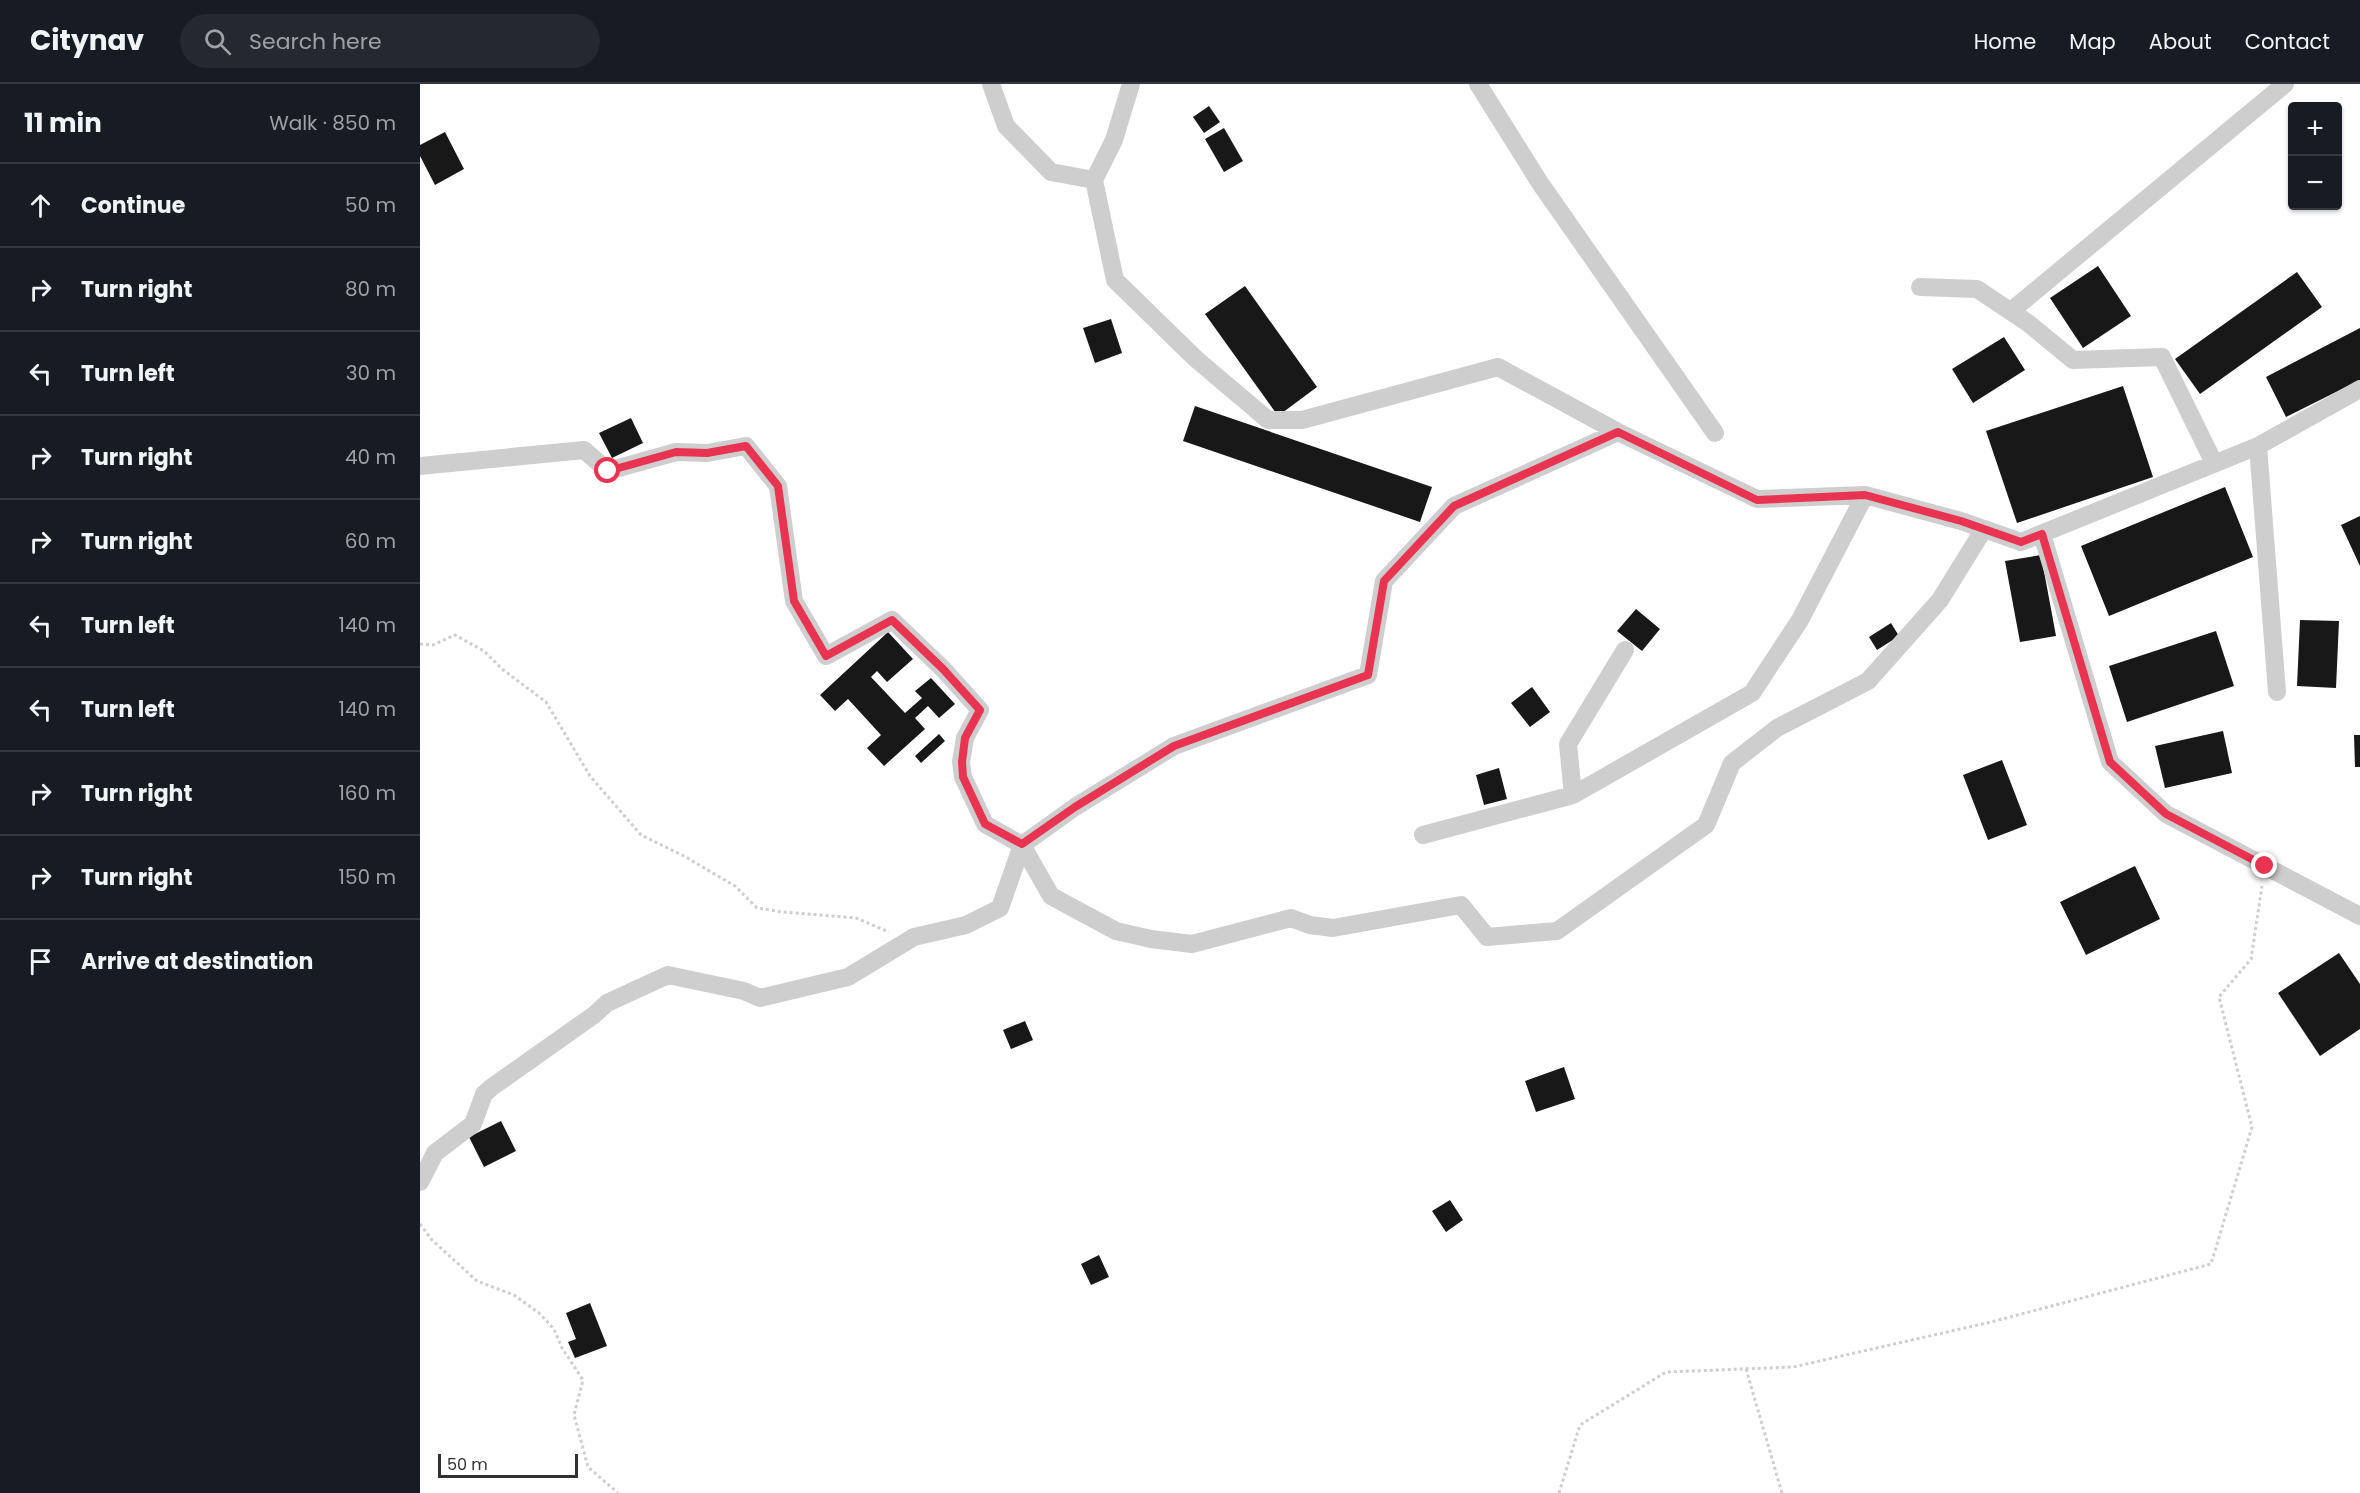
<!DOCTYPE html>
<html lang="en">
<head>
<meta charset="utf-8">
<style>
	:root { --surface:#171b24; --page:#242831; --text:#f1f3f6; --muted:#9ea1a6; --line:#363941 }
	body { margin:0; font-family:Poppins,sans-serif; background:var(--page); color:var(--text) }
	.controls { position:absolute; right:18px; top:18px; display:grid; overflow:hidden; border-radius:6px; box-shadow:0 2px 4px #0004 }
	.controls button { width:54px; height:54px; display:grid; place-items:center; padding:0; border:0; border-bottom:2px solid var(--line); background:var(--surface); color:var(--text); font:30px sans-serif }
	.scale { position:absolute; left:18px; bottom:15px; width:140px; box-sizing:border-box; padding-left:6px; border:3px solid #313131; border-top:0; font-size:16px; line-height:21px; white-space:nowrap; color:#313131; -webkit-text-stroke:4px #fff; paint-order:stroke }
	.stop { position:absolute; width:18px; height:18px; margin:-14px; border:4px solid #e83351; border-radius:50%; background:#fff }
	.stop.end { background:#e83351; border-color:#fff; box-shadow:0 2px 6px #0008 }
	.list { margin:0; padding:0; list-style:none }
	h2 { display:flex; justify-content:space-between; align-items:center; height:78px; margin:0; padding:0 24px; font-size:26px }
	h2 small { font-size:20px; font-weight:400; color:var(--muted) }
	.list li { display:grid; grid-template-columns:39px 1fr auto; gap:18px; align-items:center; box-sizing:border-box; height:84px; padding:0 24px; border-top:2px solid var(--line) }
	.list b { display:block; font-size:22px; white-space:nowrap }
	.list em { font-size:20px; font-style:normal; color:var(--muted) }
	.icon { flex:none; width:33px; height:33px; fill:none; stroke:currentColor; stroke-width:2; stroke-linecap:round; stroke-linejoin:round }
	.map { position:relative; flex:none; width:1940px; height:1409px; overflow:hidden }
	header { display:flex; align-items:center; gap:36px; box-sizing:border-box; height:84px; padding:0 30px; background:var(--surface); border-bottom:2px solid var(--line) }
	header strong { font-size:28px }
	nav { display:flex; gap:33px; margin-inline-start:auto; font-size:21px }
	.search { width:420px; height:54px; background:var(--page); display:flex; align-items:center; gap:15px; box-sizing:border-box; padding:0 21px; border-radius:33px; color:var(--muted); font-size:22px }
	main { display:flex }
	aside { flex:1; background:var(--surface) }
	.map>svg:first-child { display:block }
</style>
</head>
<body>
<header>
<strong>Citynav</strong>
<div class="search"><svg class="icon" aria-label="search" viewBox="0 0 24 24"><circle cx="10" cy="10" r="6"/><path d="M15 15l6 6"/></svg>Search here</div>
<nav><a>Home</a><a>Map</a><a>About</a><a>Contact</a></nav>
</header>
<main>
<aside>
<h2>11 min<small>Walk · 850 m</small></h2>
<ul class="list">
<li><svg class="icon" aria-label="ahead" viewBox="0 0 24 24"><path d="M12 20V5M6 11l6-6 6 6"/></svg><div><b>Continue</b></div><em>50 m</em></li>
<li><svg class="icon" aria-label="right" viewBox="0 0 24 24"><path d="M7 20v-9h11M14 6l5 5-5 5"/></svg><div><b>Turn right</b></div><em>80 m</em></li>
<li><svg class="icon" aria-label="left" viewBox="0 0 24 24"><path d="M17 20v-9H6M10 6l-5 5 5 5"/></svg><div><b>Turn left</b></div><em>30 m</em></li>
<li><svg class="icon" aria-label="right" viewBox="0 0 24 24"><path d="M7 20v-9h11M14 6l5 5-5 5"/></svg><div><b>Turn right</b></div><em>40 m</em></li>
<li><svg class="icon" aria-label="right" viewBox="0 0 24 24"><path d="M7 20v-9h11M14 6l5 5-5 5"/></svg><div><b>Turn right</b></div><em>60 m</em></li>
<li><svg class="icon" aria-label="left" viewBox="0 0 24 24"><path d="M17 20v-9H6M10 6l-5 5 5 5"/></svg><div><b>Turn left</b></div><em>140 m</em></li>
<li><svg class="icon" aria-label="left" viewBox="0 0 24 24"><path d="M17 20v-9H6M10 6l-5 5 5 5"/></svg><div><b>Turn left</b></div><em>140 m</em></li>
<li><svg class="icon" aria-label="right" viewBox="0 0 24 24"><path d="M7 20v-9h11M14 6l5 5-5 5"/></svg><div><b>Turn right</b></div><em>160 m</em></li>
<li><svg class="icon" aria-label="right" viewBox="0 0 24 24"><path d="M7 20v-9h11M14 6l5 5-5 5"/></svg><div><b>Turn right</b></div><em>150 m</em></li>
<li><svg class="icon" aria-label="arrive" viewBox="0 0 24 24"><path d="M6 21V4h12l-3 4 3 4H6"/></svg><div><b>Arrive at destination</b></div></li>
</ul>
</aside>
<div class="map">
<svg width="1940" height="1409" viewBox="0 0 1940 1409">
	<rect width="100%" height="100%" fill="#fff"/>
	<path fill="#181818" d="M789 22 800 38 784 49 773 33Z
		M804 44 823 77 804 88 785 55Z
		M25 48 44 85 15 101 0 72V61Z
		M1678 182 1711 232 1663 264 1630 214Z
		M1877 188 1902 223 1780 310 1755 275Z
		M825 202 897 303 858 332 785 230Z
		M691 235 702 269 675 279 663 244Z
		M1940 244V296L1866 333 1846 293Z
		M1584 253 1605 286 1553 319 1532 285Z
		M1703 302 1733 393 1597 439 1566 347Z
		M775 322 1012 403 1000 438 763 357Z
		M211 334 223 359 192 374 179 349Z
		M1805 403 1833 473 1689 532 1661 462Z
		M1940 432V482L1921 441Z
		M1621 471 1636 552 1600 558 1585 477Z
		M1216 525 1240 545 1222 567 1197 547Z
		M1880 536 1919 537 1916 604 1877 602Z
		M1471 539 1479 552 1457 566 1449 553Z
		M1796 547 1814 602 1707 638 1689 582Z
		M468 548 493 575 467 598 457 587 451 593 485 629 502 614 495 607 511 594 535 620 519 634 508 622 495 634 505 645 464 682 447 664 461 651 428 615 415 627 400 611Z
		M1112 603 1130 628 1110 643 1091 619Z
		M1803 647 1812 689 1745 704 1735 662Z
		M519 650 525 657 501 679 495 672Z
		M1934 651H1940V683H1935Z
		M1582 676 1607 741 1568 756 1543 691Z
		M1079 684 1087 715 1064 721 1056 691Z
		M1715 782 1740 835 1666 871 1640 818Z
		M1919 869 1940 900V945L1900 972 1858 909Z
		M605 937 613 956 591 965 583 946Z
		M1144 983 1155 1015 1116 1028 1105 997Z
		M81 1037 96 1067 64 1083 49 1053Z
		M1030 1116 1043 1136 1026 1148 1012 1127Z
		M679 1171 689 1193 671 1201 661 1180Z
		M170 1219 187 1262 155 1274 148 1258 156 1255 146 1229Z"/>
	<g fill="none" stroke-linecap="round" stroke-linejoin="round">
		<path stroke="#cecece" stroke-width="3" stroke-dasharray="3 3" stroke-linecap="butt" d="M0 560 13 561 35 551 64 567 82 585 126 618 170 692 221 751 264 772 315 802 337 824 363 828 436 834 469 848
			M0 1140 12 1156 57 1197 94 1211 119 1229 134 1245 142 1264 163 1296 154 1331 168 1383 198 1409
			M1326 1285 1362 1409
			M1139 1409 1160 1341 1246 1288 1373 1283 1571 1238 1791 1180 1832 1043 1799 913 1831 875 1842 802"/>
		<path stroke="#cecece" stroke-width="18" d="M571 0 586 42 631 88 674 96
			M711 0 694 56 674 96 695 196 776 275 848 336H882L1078 283 1198 348 1337 415 1445 411 1541 437 1601 458 1838 362 1940 305
			M1058 0 1120 99 1295 349
			M1500 203 1557 205 1608 239 1653 276 1742 273 1794 379
			M1591 227 1865 0
			M1838 362 1857 608
			M0 382 164 366 188 387 256 368 287 369 326 362 358 402 374 517 406 572 472 536 523 585 560 626 545 654 541 678 543 693 565 740 602 761 655 723 754 662 948 591 964 497 1034 422 1198 348
			M1622 450 1690 678 1746 730 1940 832
			M1205 566 1148 660 1153 711 1332 609 1380 536 1445 411
			M1003 751 1153 711
			M602 761 631 812 696 847 731 855 772 860 871 834 890 841 913 844 1041 821 1067 853 1137 847 1286 741 1312 679 1357 644 1448 597 1520 516 1564 445
			M0 1098 15 1069 53 1040 64 1010 72 1003 174 931 187 919 248 891 324 907 340 914 428 893 494 853 546 841 580 824 602 761"/>
	</g>
	<g fill="none" stroke-linecap="round" stroke-linejoin="round">
		<path stroke="#e83351" stroke-width="8" d="M188 387 256 368 287 369 326 362 358 402 374 517 406 572 472 536 523 585 560 626 545 654 542 678 543 693 565 740 602 760 655 723 754 662 948 591 964 497 1034 422 1198 348 1337 416 1445 411 1541 437 1601 458 1622 450 1690 678 1746 730 1845 782"/>
	</g>
</svg>
<div class="controls">
<button>+</button>
<button>−</button>
</div>
<div class="scale">50 m</div>
<div class="stop" style="left:188px;top:387px"></div>
<div class="stop end" style="left:1845px;top:782px"></div>
</div>
</main>
</body>
</html>
